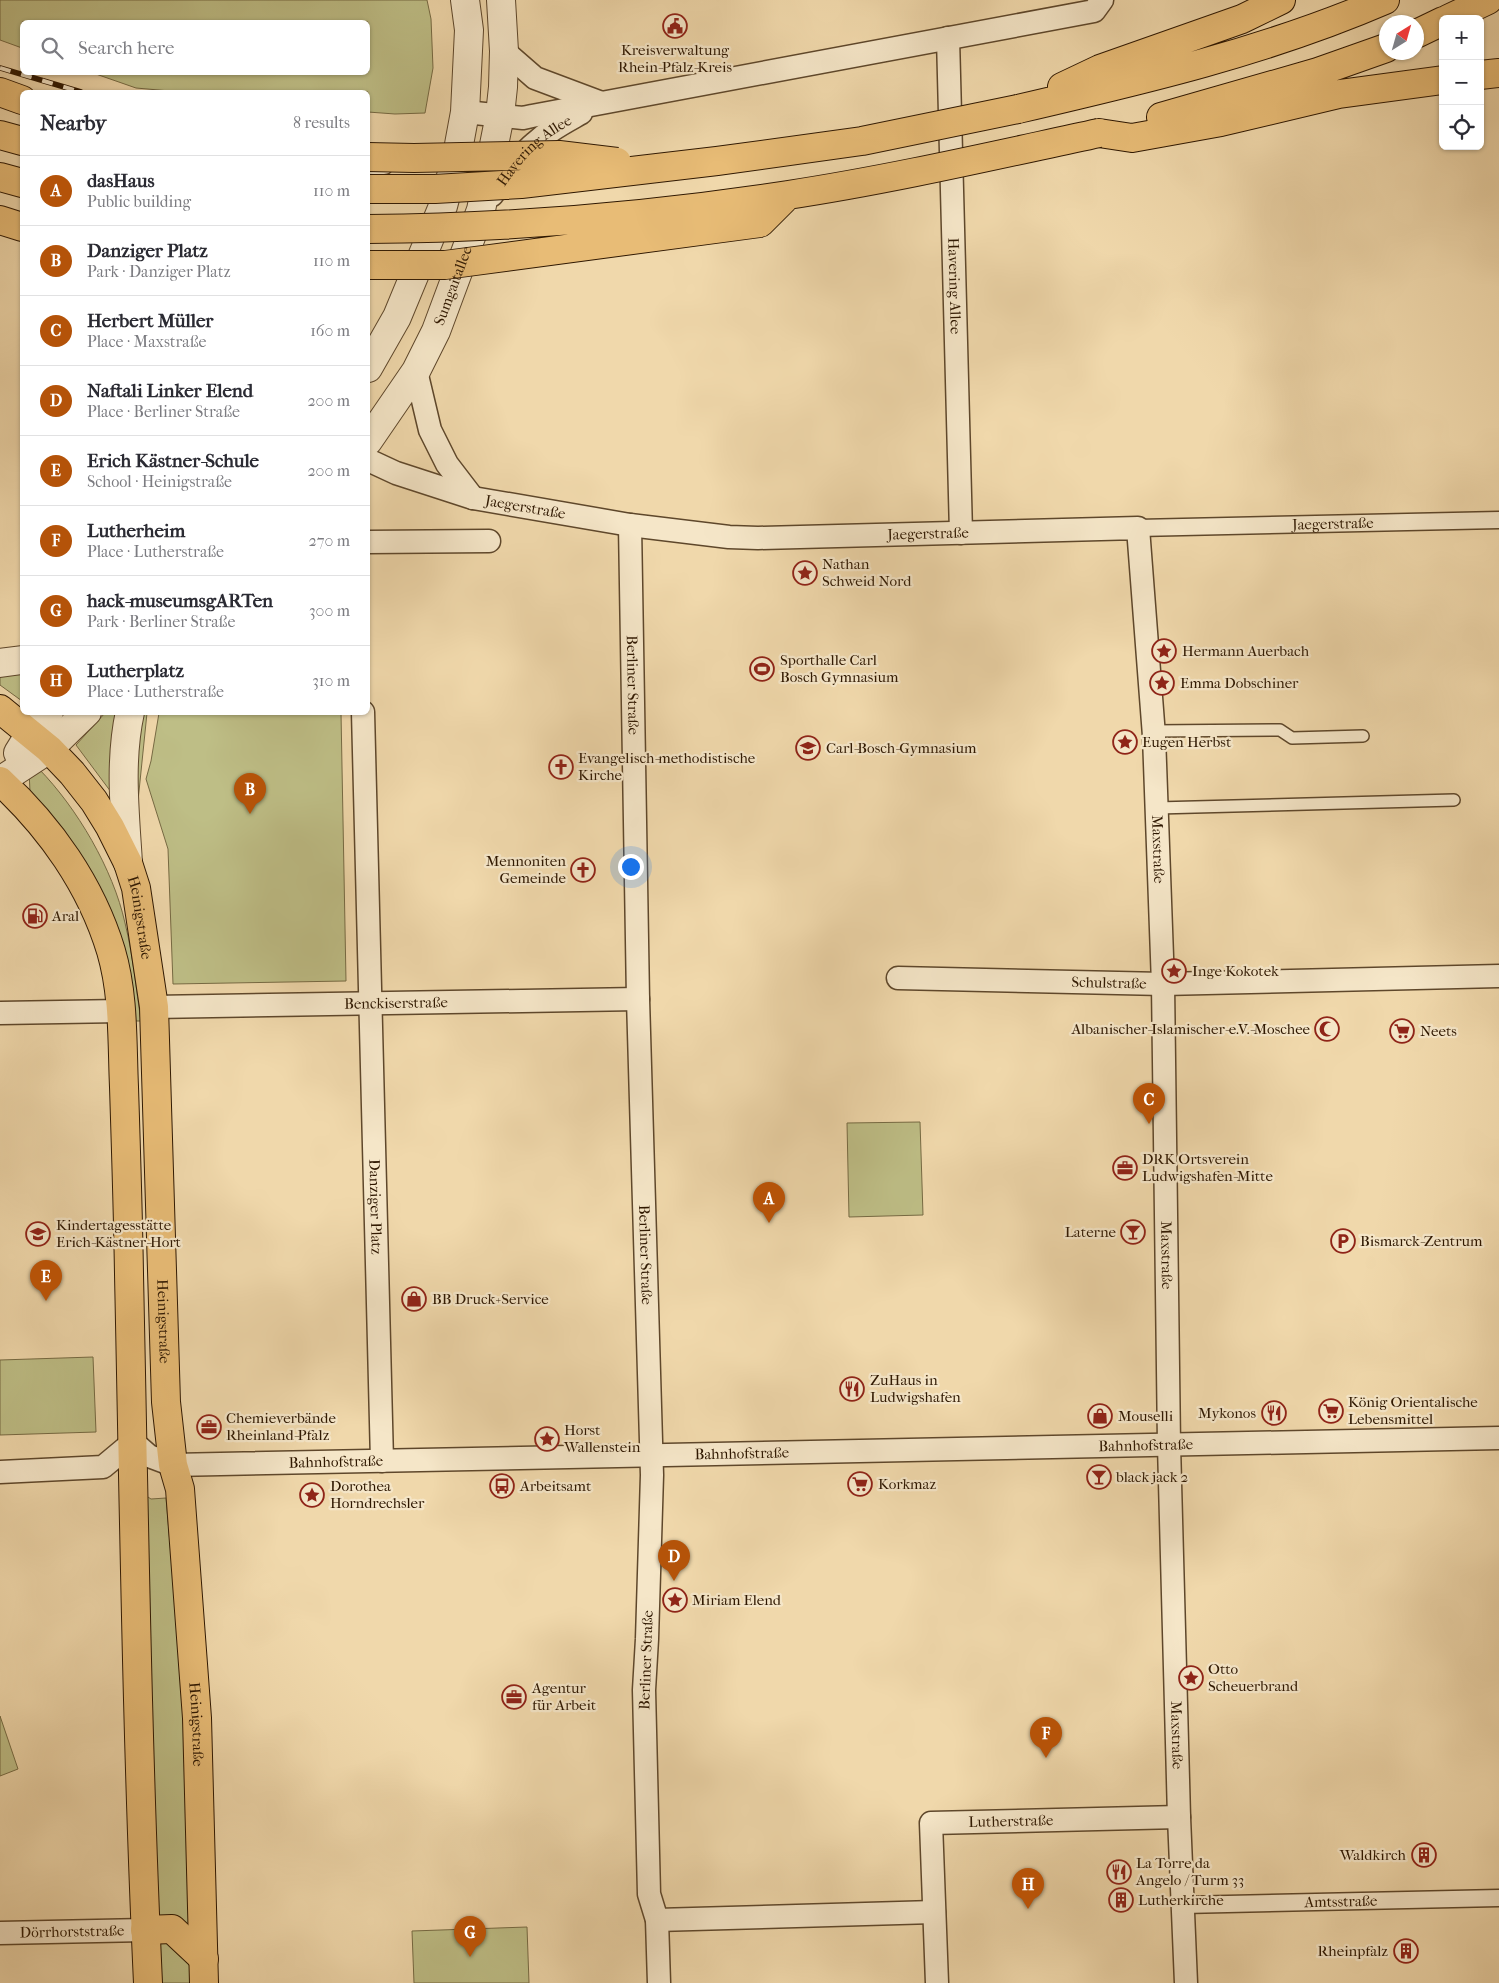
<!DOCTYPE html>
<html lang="en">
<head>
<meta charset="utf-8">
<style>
	:root { --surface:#fff; --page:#f2f2f3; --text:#2b2b33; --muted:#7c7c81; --line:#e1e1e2; --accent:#b45309 }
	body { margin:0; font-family:"IM FELL French Canon",serif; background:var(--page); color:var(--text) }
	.controls { position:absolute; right:15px; top:15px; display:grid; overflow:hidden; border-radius:8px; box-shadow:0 1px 4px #0004 }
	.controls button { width:45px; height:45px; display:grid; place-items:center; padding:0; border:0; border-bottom:1px solid var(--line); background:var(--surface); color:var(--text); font:25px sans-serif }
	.compass { position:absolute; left:1379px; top:15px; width:45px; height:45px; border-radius:50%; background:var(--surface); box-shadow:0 1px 4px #0004; rotate:37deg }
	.you { position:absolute; left:630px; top:866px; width:18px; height:18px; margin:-12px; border:4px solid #fff; border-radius:50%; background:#1a73e8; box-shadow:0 0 0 8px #1a73e833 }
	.badge { display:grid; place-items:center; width:32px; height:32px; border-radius:50%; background:var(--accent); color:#fff; font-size:16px; font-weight:700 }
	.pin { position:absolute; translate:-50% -41px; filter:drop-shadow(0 1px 2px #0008) }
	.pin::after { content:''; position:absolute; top:26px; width:18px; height:15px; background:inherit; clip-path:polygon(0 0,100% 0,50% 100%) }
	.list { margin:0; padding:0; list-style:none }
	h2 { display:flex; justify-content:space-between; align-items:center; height:65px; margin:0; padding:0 20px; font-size:21px }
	h2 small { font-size:16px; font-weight:400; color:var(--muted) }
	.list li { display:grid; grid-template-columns:32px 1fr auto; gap:15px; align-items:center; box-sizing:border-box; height:70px; padding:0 20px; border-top:1px solid var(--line) }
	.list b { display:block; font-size:19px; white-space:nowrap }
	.list p { margin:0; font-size:16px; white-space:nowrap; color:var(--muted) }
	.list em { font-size:16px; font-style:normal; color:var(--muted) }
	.icon { flex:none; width:28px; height:28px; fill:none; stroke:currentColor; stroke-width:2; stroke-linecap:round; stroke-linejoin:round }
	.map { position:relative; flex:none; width:1499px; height:1983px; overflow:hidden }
	.search { position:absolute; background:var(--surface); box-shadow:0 1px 4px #0004; left:20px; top:20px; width:350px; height:55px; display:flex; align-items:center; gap:12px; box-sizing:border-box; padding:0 18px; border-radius:8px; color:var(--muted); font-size:19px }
	.panel { position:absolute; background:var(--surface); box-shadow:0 1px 4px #0004; left:20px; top:90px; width:350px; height:625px; border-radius:8px }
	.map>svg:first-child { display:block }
</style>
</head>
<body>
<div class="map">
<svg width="1499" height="1983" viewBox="0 0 1499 1983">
	<rect width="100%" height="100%" fill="#f0d8ab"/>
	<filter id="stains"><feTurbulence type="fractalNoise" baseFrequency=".004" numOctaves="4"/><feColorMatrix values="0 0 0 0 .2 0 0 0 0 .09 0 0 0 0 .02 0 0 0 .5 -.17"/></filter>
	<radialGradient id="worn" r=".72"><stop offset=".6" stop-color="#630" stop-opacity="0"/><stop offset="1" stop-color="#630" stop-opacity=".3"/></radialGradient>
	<path fill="#bebe86" stroke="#766a43" d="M0 0H427L431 19 433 68 425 113 395 114 368 112V92H181L136 88 93 73 368 72V22H22V48L0 40Z
		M22 668V701L0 685V672Z
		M105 713H115L112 762 114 796 76 745Z
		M138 713H147L138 801 135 742Z
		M159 713H341L346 981 173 984 168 849 146 779 151 761Z
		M39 769C77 808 113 869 125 923 133 955 136 989 141 1021H129L30 792 29 770Z
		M920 1122 923 1215 849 1217 847 1123Z
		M93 1357 96 1432 0 1435V1360Z
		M134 1488 151 1499 166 1498 202 1902 204 1983H151Z
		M0 1716 18 1769 0 1776Z
		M527 1927 529 1983H414L412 1931Z"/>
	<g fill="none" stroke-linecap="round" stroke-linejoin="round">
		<g stroke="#5e472b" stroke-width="14">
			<path id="service" d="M368 171 386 168
				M1153 731 1280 730 1292 738 1363 736
				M1157 808 1454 800"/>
		</g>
		<g stroke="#5e472b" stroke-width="19">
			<g id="pedestrian">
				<path id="s1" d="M1138 528 1499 520"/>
				<path id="s2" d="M1183 1905 1499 1898"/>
			</g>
		</g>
		<g stroke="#5e472b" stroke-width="25">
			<g id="minor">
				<path id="s3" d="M948 38 961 533"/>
				<path d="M504 51 535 78 599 102"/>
				<path d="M465 112 523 118 532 116 1094 11 1102 0"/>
				<path id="s4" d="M492 195C506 177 518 157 535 143 549 130 565 122 581 113"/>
				<path d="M416 371 430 430 447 464 473 498"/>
				<path id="s5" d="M368 460 396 473 473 498 630 525 729 537 758 538 1138 528 1154 736 1163 984 1169 1445 1179 1817 1186 1983"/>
				<path id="s6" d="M630 525 638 999 652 1475 647 1639 644 1690 649 1894 657 1920 659 1983"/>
				<path d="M368 542 489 541"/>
				<path id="s7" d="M363 712 382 1461"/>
				<path id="s8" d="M898 978 1163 984 1499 976"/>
				<path id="s9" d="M154 1007 638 999"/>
				<path d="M0 1013 121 1011"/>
				<path id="s10" d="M0 1472 103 1467 133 1442 149 1456 173 1465 1499 1438"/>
				<path d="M657 1920 934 1912"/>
				<path id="s11" d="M0 1933 145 1930"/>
				<path id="s12" d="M937 1983 931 1823 1179 1817"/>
			</g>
		</g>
		<g stroke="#5e472b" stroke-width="30">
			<g id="tertiary">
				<path d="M368 368 397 317 443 206 458 150 465 112 469 30 465 0"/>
				<path id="s13" d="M368 441 416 371 436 331 481 210 500 115 503 87 504 51 501 0"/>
				<path d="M0 663 22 660"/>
				<path d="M18 753 31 732 49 712"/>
				<path d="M0 781 49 749 87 712"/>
				<path d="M128 863C125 813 119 762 130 712"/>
			</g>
		</g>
		<g stroke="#2e1700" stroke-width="30">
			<g id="primary">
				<path id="s14" d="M0 709 49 749 72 773 94 801 110 827 128 863 136 888 154 1007 166 1402 173 1465 180 1489 197 1718 204 1983"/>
				<path d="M0 781C50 827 91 885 111 951 124 995 122 1042 124 1087 126 1149 128 1211 129 1274 134 1510 137 1747 148 1983"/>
				<path d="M145 1930 172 1929 204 1959"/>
			</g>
		</g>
		<g stroke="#2e1700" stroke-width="30">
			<path id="trunk" d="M1448 19 1488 0
				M1416 34 1443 21
				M1480 75 1499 73
				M1062 87 1100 69 1242 19 1281 0
				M0 92 22 100
				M1018 109C1143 80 1267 51 1385 0
				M1161 117 1318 72 1386 48
				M1099 133 1132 138 1221 122 1339 94 1443 80
				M0 135 22 141
				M0 177 22 183
				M0 220 22 227"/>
		</g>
		<use href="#service" stroke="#f5e6c8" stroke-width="11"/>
		<use href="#pedestrian" stroke="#f5e6c8" stroke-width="16"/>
		<use href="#minor" stroke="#f5e6c8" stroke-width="22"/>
		<use href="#tertiary" stroke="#f5e6c8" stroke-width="28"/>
		<use href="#primary" stroke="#e8bc76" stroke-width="28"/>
		<use href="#trunk" stroke="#e8bc76" stroke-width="28"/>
		<g stroke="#2e1700" stroke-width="5.5">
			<path id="rail" d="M0 68 81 92"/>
		</g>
		<use href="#rail" stroke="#f5e6c8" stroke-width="4" stroke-dasharray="11" stroke-linecap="butt"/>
		<g stroke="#2e1700" stroke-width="30" stroke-linecap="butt">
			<path id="trunk-bridge" d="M368 157 414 158 559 155 617 162
				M368 189H435L521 184 717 161 862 141 1018 109
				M368 229C506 228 651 216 788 195 893 179 996 155 1099 133
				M368 265H445L760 223 788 195"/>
		</g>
		<use href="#trunk-bridge" stroke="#e8bc76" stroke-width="28"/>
	</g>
	<defs>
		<g id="civic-ring" transform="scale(1.25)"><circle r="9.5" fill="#f5e6c8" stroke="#8f2418" stroke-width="1.5"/><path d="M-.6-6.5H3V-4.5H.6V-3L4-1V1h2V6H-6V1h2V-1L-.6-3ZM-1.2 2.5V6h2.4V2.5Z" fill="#8f2418"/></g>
		<g id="sight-ring" transform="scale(1.25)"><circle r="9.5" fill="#f5e6c8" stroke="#8f2418" stroke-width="1.5"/><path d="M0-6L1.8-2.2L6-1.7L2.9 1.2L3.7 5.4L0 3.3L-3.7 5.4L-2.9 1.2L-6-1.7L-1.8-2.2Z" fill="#8f2418"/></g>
		<g id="stadium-ring" transform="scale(1.25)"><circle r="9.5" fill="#f5e6c8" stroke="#8f2418" stroke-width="1.5"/><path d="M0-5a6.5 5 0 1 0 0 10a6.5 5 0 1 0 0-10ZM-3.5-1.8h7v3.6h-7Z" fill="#8f2418"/></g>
		<g id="school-ring" transform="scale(1.25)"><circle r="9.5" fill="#f5e6c8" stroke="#8f2418" stroke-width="1.5"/><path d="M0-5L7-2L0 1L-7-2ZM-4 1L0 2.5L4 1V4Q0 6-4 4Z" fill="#8f2418"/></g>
		<g id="church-ring" transform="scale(1.25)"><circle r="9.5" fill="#f5e6c8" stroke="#8f2418" stroke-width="1.5"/><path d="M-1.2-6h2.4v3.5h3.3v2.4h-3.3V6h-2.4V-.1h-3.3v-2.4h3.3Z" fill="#8f2418"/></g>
		<g id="fuel-ring" transform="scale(1.25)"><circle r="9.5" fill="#f5e6c8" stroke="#8f2418" stroke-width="1.5"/><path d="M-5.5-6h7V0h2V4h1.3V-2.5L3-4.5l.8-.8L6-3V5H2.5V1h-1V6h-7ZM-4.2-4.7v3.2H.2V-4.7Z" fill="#8f2418"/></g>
		<g id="mosque-ring" transform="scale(1.25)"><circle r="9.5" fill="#f5e6c8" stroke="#8f2418" stroke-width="1.5"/><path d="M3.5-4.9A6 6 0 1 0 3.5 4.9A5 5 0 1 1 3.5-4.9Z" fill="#8f2418"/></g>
		<g id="supermarket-ring" transform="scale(1.25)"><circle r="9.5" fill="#f5e6c8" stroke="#8f2418" stroke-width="1.5"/><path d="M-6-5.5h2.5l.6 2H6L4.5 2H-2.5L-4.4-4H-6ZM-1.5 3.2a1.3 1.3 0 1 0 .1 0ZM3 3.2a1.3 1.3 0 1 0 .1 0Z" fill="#8f2418"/></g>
		<g id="office-ring" transform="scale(1.25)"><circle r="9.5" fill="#f5e6c8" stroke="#8f2418" stroke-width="1.5"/><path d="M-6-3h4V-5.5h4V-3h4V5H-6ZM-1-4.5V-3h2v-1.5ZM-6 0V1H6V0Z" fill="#8f2418"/></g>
		<g id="bar-ring" transform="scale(1.25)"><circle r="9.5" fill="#f5e6c8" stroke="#8f2418" stroke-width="1.5"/><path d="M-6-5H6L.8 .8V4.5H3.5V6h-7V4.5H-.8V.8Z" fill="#8f2418"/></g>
		<g id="parking-ring" transform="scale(1.25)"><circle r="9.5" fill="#f5e6c8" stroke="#8f2418" stroke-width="1.5"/><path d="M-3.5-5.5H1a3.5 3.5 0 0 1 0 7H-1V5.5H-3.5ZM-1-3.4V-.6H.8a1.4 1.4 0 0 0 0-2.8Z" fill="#8f2418"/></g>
		<g id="shop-ring" transform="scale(1.25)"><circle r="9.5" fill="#f5e6c8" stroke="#8f2418" stroke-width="1.5"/><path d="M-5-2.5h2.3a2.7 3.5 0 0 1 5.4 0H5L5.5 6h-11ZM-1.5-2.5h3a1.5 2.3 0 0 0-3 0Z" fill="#8f2418"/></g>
		<g id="restaurant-ring" transform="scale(1.25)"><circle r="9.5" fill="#f5e6c8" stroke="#8f2418" stroke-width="1.5"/><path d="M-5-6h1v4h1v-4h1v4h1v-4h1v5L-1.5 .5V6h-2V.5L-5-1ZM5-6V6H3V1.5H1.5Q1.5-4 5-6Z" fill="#8f2418"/></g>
		<g id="bus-ring" transform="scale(1.25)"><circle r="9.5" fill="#f5e6c8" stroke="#8f2418" stroke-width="1.5"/><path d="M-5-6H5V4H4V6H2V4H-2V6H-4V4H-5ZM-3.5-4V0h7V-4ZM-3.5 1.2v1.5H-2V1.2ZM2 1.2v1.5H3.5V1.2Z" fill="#8f2418"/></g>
		<g id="building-ring" transform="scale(1.25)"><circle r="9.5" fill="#f5e6c8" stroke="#8f2418" stroke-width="1.5"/><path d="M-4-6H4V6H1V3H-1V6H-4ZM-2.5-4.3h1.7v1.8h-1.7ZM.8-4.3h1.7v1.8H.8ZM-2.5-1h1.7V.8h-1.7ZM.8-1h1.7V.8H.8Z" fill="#8f2418"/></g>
	</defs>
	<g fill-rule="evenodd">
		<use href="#civic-ring" x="675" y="26"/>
		<use href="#sight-ring" x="805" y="573"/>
		<use href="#sight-ring" x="1164" y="651"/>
		<use href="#stadium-ring" x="762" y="669"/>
		<use href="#sight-ring" x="1162" y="683"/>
		<use href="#sight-ring" x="1125" y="742"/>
		<use href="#school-ring" x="808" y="748"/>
		<use href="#church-ring" x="561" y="767"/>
		<use href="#church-ring" x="583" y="870"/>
		<use href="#fuel-ring" x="35" y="916"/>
		<use href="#sight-ring" x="1174" y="971"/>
		<use href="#mosque-ring" x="1327" y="1029"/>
		<use href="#supermarket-ring" x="1402" y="1031"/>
		<use href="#office-ring" x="1125" y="1168"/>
		<use href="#bar-ring" x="1133" y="1232"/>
		<use href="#school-ring" x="38" y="1234"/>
		<use href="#parking-ring" x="1343" y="1241"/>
		<use href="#shop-ring" x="414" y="1299"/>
		<use href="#restaurant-ring" x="852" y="1389"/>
		<use href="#supermarket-ring" x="1331" y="1411"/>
		<use href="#restaurant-ring" x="1274" y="1413"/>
		<use href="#shop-ring" x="1100" y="1416"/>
		<use href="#office-ring" x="209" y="1427"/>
		<use href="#sight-ring" x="547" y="1439"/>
		<use href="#bar-ring" x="1099" y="1477"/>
		<use href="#supermarket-ring" x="860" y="1484"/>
		<use href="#bus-ring" x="502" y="1486"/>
		<use href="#sight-ring" x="312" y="1495"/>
		<use href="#sight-ring" x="675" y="1600"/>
		<use href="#sight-ring" x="1191" y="1678"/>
		<use href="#office-ring" x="514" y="1697"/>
		<use href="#building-ring" x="1424" y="1855"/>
		<use href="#restaurant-ring" x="1119" y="1872"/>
		<use href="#building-ring" x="1121" y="1900"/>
		<use href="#building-ring" x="1406" y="1951"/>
	</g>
	<g text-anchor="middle" stroke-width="4.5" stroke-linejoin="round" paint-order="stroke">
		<g font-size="15" fill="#2e1700" stroke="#f5e6c8" text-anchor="start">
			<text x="675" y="55" text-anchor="middle">Kreisverwaltung<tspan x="675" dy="17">Rhein-Pfalz-Kreis</tspan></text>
			<text x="822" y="569">Nathan<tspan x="822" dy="17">Schweid Nord</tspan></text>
			<text x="1182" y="656">Hermann Auerbach</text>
			<text x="780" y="665">Sporthalle Carl<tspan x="780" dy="17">Bosch Gymnasium</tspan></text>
			<text x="1180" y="688">Emma Dobschiner</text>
			<text x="1142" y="747">Eugen Herbst</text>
			<text x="826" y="753">Carl-Bosch-Gymnasium</text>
			<text x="578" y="763">Evangelisch-methodistische<tspan x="578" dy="17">Kirche</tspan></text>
			<text x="566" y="866" text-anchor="end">Mennoniten<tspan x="566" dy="17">Gemeinde</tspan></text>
			<text x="52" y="921">Aral</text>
			<text x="1192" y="976">Inge Kokotek</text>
			<text x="1310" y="1034" text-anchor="end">Albanischer-Islamischer-e.V.-Moschee</text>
			<text x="1420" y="1036">Neets</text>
			<text x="1142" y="1164">DRK Ortsverein<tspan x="1142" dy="17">Ludwigshafen-Mitte</tspan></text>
			<text x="56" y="1230">Kindertagesstätte<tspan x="56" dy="17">Erich-Kästner-Hort</tspan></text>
			<text x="1116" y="1237" text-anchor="end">Laterne</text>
			<text x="1360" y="1246">Bismarck-Zentrum</text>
			<text x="432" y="1304">BB Druck+Service</text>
			<text x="870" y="1385">ZuHaus in<tspan x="870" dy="17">Ludwigshafen</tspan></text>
			<text x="1348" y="1407">König Orientalische<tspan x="1348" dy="17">Lebensmittel</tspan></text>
			<text x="1256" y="1418" text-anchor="end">Mykonos</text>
			<text x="1118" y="1421">Mouselli</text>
			<text x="226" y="1423">Chemieverbände<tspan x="226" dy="17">Rheinland-Pfalz</tspan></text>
			<text x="564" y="1435">Horst<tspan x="564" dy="17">Wallenstein</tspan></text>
			<text x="1116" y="1482">black jack 2</text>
			<text x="878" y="1489">Korkmaz</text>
			<text x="330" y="1491">Dorothea<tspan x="330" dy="17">Horndrechsler</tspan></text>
			<text x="520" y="1491">Arbeitsamt</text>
			<text x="692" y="1605">Miriam Elend</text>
			<text x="1208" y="1674">Otto<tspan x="1208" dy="17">Scheuerbrand</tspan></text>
			<text x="532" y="1693">Agentur<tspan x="532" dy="17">für Arbeit</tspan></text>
			<text x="1406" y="1860" text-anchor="end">Waldkirch</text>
			<text x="1136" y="1868">La Torre da<tspan x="1136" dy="17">Angelo / Turm 33</tspan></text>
			<text x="1138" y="1905">Lutherkirche</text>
			<text x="1388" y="1956" text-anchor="end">Rheinpfalz</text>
		</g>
		<g font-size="15" fill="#2e1700" stroke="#f5e6c8">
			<text dy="5" stroke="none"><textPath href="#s4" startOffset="62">Havering Allee</textPath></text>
			<text dy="5" stroke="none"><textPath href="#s3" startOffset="248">Havering Allee</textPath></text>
			<text dy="5" stroke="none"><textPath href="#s13" startOffset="178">Sumgaitallee</textPath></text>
			<text dy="5" stroke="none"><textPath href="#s5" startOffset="165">Jaegerstraße</textPath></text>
			<text dy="5" stroke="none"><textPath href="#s1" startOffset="195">Jaegerstraße</textPath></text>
			<text dy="5" stroke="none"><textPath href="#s5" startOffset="570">Jaegerstraße</textPath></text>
			<text dy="5" stroke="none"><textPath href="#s6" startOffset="160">Berliner Straße</textPath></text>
			<text dy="5" stroke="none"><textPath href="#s5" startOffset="1102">Maxstraße</textPath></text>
			<text dy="5" stroke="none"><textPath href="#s14" startOffset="259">Heinigstraße</textPath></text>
			<text dy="5" stroke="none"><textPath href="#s8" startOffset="211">Schulstraße</textPath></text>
			<text dy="5" stroke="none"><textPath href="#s9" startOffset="242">Benckiserstraße</textPath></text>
			<text dy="5" stroke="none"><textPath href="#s7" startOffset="495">Danziger Platz</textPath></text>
			<text dy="5" stroke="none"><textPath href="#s6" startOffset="730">Berliner Straße</textPath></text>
			<text dy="5" stroke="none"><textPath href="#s5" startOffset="1508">Maxstraße</textPath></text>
			<text dy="5" stroke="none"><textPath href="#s14" startOffset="664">Heinigstraße</textPath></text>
			<text dy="5" stroke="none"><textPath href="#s10" startOffset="1162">Bahnhofstraße</textPath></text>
			<text dy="5" stroke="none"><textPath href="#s10" startOffset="758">Bahnhofstraße</textPath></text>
			<text dy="5" stroke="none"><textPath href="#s10" startOffset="352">Bahnhofstraße</textPath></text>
			<text transform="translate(646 1660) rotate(-88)" y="5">Berliner Straße</text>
			<text dy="5" stroke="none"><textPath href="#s14" startOffset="1069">Heinigstraße</textPath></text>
			<text dy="5" stroke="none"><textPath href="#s5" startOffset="1988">Maxstraße</textPath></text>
			<text dy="5" stroke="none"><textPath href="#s12" startOffset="240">Lutherstraße</textPath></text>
			<text dy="5" stroke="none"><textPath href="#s2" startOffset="158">Amtsstraße</textPath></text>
			<text dy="5" stroke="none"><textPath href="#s11" startOffset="72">Dörrhorststraße</textPath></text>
		</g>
	</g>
	<rect width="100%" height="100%" filter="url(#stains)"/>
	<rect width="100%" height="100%" fill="url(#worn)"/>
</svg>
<div class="controls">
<button>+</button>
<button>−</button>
<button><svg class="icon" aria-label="locate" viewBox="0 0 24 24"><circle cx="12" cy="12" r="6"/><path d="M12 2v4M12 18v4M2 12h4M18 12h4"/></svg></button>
</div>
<svg class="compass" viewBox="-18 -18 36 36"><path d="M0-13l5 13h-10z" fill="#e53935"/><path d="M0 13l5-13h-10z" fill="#7c7c81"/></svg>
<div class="you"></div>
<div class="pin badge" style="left:769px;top:1223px">A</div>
<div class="pin badge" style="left:250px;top:814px">B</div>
<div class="pin badge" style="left:1149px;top:1124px">C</div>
<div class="pin badge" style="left:674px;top:1581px">D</div>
<div class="pin badge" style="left:46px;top:1301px">E</div>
<div class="pin badge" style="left:1046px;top:1758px">F</div>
<div class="pin badge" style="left:470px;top:1957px">G</div>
<div class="pin badge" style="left:1028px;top:1909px">H</div>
<div class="search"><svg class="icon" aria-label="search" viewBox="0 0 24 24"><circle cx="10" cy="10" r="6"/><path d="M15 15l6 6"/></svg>Search here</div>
<section class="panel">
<h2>Nearby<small>8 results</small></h2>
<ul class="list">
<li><span class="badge">A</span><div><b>dasHaus</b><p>Public building</p></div><em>110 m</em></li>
<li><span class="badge">B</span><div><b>Danziger Platz</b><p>Park · Danziger Platz</p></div><em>110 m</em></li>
<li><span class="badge">C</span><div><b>Herbert Müller</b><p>Place · Maxstraße</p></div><em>160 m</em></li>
<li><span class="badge">D</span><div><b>Naftali Linker Elend</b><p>Place · Berliner Straße</p></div><em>200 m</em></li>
<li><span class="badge">E</span><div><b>Erich Kästner-Schule</b><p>School · Heinigstraße</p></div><em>200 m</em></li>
<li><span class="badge">F</span><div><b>Lutherheim</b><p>Place · Lutherstraße</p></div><em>270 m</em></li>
<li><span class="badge">G</span><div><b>hack-museumsgARTen</b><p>Park · Berliner Straße</p></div><em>300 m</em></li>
<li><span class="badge">H</span><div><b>Lutherplatz</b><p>Place · Lutherstraße</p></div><em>310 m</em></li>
</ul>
</section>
</div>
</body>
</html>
